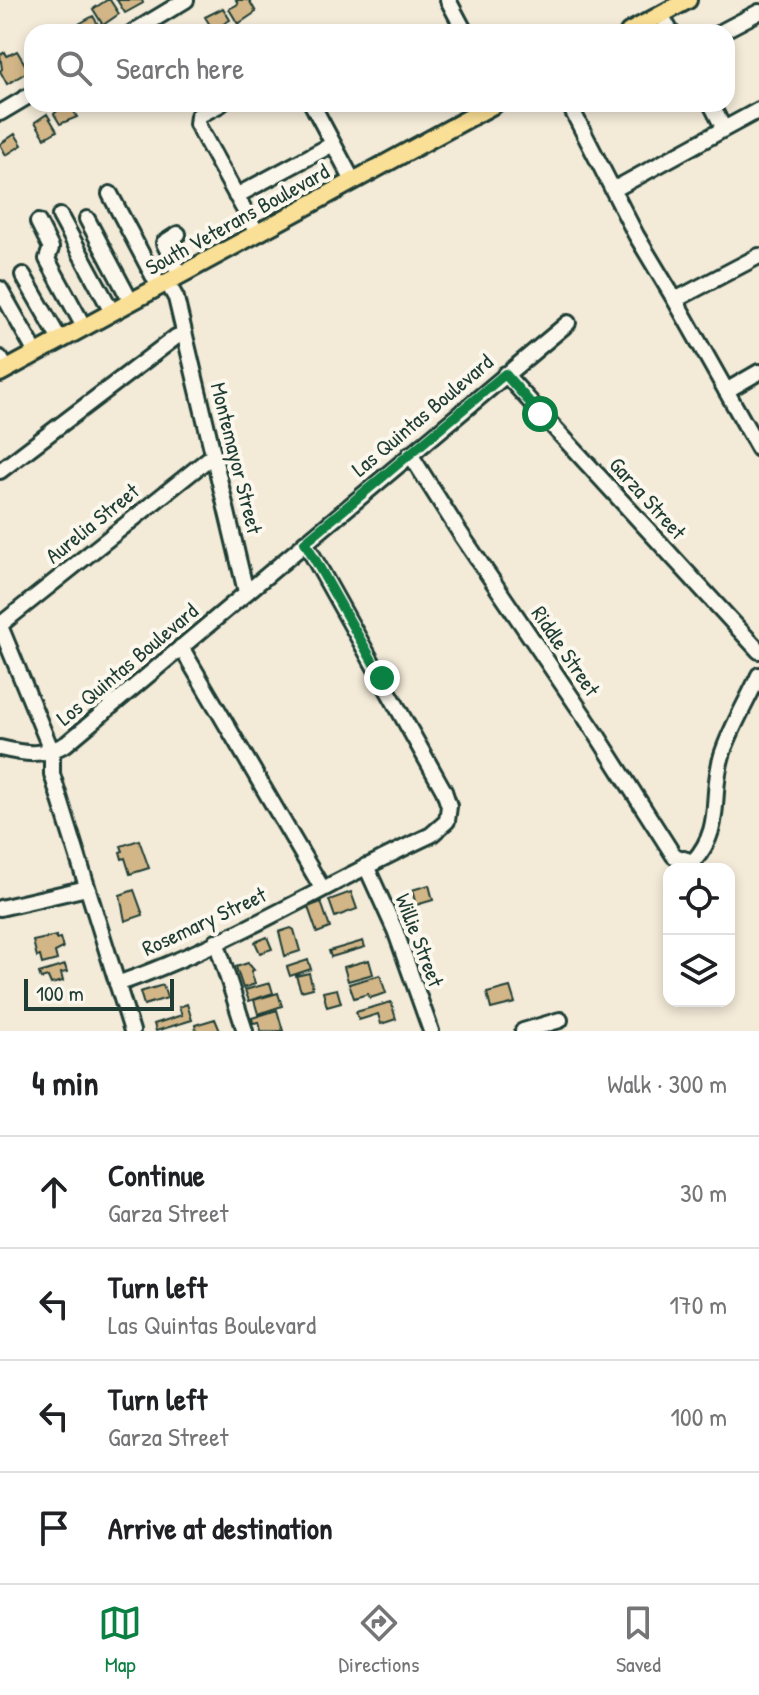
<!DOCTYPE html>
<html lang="en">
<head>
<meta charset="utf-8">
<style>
	:root { --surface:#fff; --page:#f6f6f6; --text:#202124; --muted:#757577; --line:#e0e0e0; --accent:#0b8043 }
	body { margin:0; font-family:"Patrick Hand",sans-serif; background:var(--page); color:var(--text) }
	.controls { position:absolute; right:24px; bottom:24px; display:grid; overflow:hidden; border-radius:16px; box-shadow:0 4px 12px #0003 }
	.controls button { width:72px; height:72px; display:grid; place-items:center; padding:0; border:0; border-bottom:2px solid var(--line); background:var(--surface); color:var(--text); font:40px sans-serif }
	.scale { position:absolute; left:24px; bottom:20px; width:150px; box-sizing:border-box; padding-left:8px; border:4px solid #1f3d34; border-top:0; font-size:22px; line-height:28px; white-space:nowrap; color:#1f3d34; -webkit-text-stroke:6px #fbf7ec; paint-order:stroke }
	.stop { position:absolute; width:24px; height:24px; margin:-18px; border:6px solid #0b8043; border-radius:50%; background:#fff }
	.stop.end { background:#0b8043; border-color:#fff; box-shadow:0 2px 8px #0008 }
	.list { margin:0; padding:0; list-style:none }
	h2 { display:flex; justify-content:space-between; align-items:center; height:104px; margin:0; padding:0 32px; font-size:34px }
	h2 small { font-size:26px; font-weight:400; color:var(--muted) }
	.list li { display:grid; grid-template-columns:52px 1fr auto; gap:24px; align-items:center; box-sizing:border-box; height:112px; padding:0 32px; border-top:2px solid var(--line) }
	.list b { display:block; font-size:30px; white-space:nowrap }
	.list p { margin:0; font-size:26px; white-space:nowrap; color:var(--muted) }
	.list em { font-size:26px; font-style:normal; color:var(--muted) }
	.icon { flex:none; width:44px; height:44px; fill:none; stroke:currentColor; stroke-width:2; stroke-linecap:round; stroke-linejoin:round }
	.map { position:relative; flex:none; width:759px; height:1031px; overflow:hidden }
	.search { position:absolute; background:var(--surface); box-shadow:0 4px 12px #0003; left:24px; right:24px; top:24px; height:88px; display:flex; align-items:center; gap:20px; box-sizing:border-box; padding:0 28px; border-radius:24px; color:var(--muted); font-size:30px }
	.sheet { height:552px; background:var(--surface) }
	nav { display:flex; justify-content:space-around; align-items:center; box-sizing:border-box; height:112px; border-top:2px solid var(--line); background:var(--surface); font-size:22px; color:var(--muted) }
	nav a { display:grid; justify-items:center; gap:4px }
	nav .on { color:var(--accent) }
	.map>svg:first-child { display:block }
</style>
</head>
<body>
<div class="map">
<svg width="759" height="1031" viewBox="0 0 759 1031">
	<rect width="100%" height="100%" fill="#f3ead8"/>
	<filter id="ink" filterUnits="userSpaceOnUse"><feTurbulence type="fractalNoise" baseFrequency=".0125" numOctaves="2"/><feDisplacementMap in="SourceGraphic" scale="16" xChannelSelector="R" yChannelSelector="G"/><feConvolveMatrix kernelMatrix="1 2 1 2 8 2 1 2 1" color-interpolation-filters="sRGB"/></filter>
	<g filter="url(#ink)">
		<path fill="#d3b687" stroke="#1f3d34" stroke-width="2" d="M107 0H110L119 14 103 25 93 9Z
			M117 0H142L143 3 125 13Z
			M236 0H249L256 12 238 24 229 9 238 4Z
			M223 8 230 20 213 30 205 17Z
			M93 16 99 26 95 28 96 31 74 32 72 28Z
			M17 51 29 71 7 84 0 71 2 69 0 55 5 52 7 56Z
			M64 104H70L77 117 60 124 54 114Z
			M47 114 57 131 45 138 35 122Z
			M15 134 22 145 6 155 0 144Z
			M139 840 149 868 130 874 125 858 122 859 120 852 123 851 121 846Z
			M429 885 433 900 416 905 412 890Z
			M134 890 143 915 125 921 120 895Z
			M351 892 357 909 335 917 329 900Z
			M321 902 330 928 317 933 308 907Z
			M291 928 294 930 300 951 285 956 279 932Z
			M56 936V939L60 938 63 948 55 952 57 960 42 964 40 956 37 957 33 941Z
			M267 937 272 949 260 953 255 942Z
			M363 941 365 947 331 957 329 951Z
			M308 960 311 969 290 976 287 967Z
			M369 960 373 974 348 981 344 967Z
			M248 963 254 970 251 971 255 984 243 988 236 967Z
			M65 965 67 972 61 973 63 981 51 984 48 977 41 979 39 973Z
			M309 973 313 988 301 991 296 976Z
			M380 975 386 993 370 998 368 994 354 998 349 984Z
			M270 983 273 993 249 1001 245 990Z
			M163 985 167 998 144 1005 140 992Z
			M510 987 515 1003 491 1009 487 993Z
			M337 989 341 1003 327 1007 323 992Z
			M278 993 282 1006 258 1014 254 1000Z
			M391 1002 396 1019 381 1024 378 1014 359 1020 356 1012Z
			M187 1004 192 1020 156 1031 154 1024 182 1015 179 1007Z
			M277 1010 283 1031H261L259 1022 253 1023 252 1018Z
			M215 1019 220 1031H196L195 1025Z"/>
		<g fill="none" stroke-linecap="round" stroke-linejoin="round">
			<g stroke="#1f3d34" stroke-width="20">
				<path id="minor" d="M448 0 465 32
					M661 15 671 32
					M133 32 186 0
					M721 32 759 12
					M221 104 198 116 197 124 257 233
					M312 104 353 181
					M569 104 636 235 675 300 759 449
					M711 104 724 129 759 110
					M0 113 32 94
					M613 190 724 129
					M110 194 159 287
					M236 196 333 144
					M60 216 112 312
					M87 219 131 302
					M38 222 51 248 47 259 84 327
					M178 234 164 243 180 275
					M23 275 60 340
					M167 282 176 298 246 592
					M0 289 36 353
					M675 300 759 256
					M0 358 7 369
					M505 374 759 651
					M726 391 759 372
					M410 454 460 533 597 735 674 856 693 862C725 826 709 797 722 755 731 727 747 702 759 675
					M0 471 176 337 184 334
					M0 625 212 456
					M0 626 52 752V774L132 1031
					M181 647 322 888
					M0 748C25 754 42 757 66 744L568 323
					M366 866 395 930 431 1031
					M0 908 87 888
					M216 941 245 1031
					M117 984C225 947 327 883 431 835L447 821 449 806 444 791 305 542
					M523 1031 560 1020"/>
			</g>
			<g stroke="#1f3d34" stroke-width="22">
				<path id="major" d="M629 32 688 0
					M0 373 495 104"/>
			</g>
			<use href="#minor" stroke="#fbf7ec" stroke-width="14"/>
			<use href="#major" stroke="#fadf96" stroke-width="16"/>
		</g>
	</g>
	<g fill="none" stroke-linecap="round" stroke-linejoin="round" filter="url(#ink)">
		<path stroke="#0b8043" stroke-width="10" d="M382 678 305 542 505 374 540 414"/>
	</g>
	<g text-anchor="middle" stroke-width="8" stroke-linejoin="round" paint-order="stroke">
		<g font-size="22" fill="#1f3d34" stroke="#fbf7ec">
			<text transform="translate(237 219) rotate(-29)" y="8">South Veterans Boulevard</text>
			<text transform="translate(422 415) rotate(-40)" y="8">Las Quintas Boulevard</text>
			<text transform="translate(237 458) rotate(76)" y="8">Montemayor Street</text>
			<text transform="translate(648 498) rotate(48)" y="8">Garza Street</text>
			<text transform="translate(92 523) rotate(-39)" y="8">Aurelia Street</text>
			<text transform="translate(566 651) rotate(56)" y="8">Riddle Street</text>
			<text transform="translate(127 664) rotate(-40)" y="8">Los Quintas Boulevard</text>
			<text transform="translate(204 921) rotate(-25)" y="8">Rosemary Street</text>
			<text transform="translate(420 940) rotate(69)" y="8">Willie Street</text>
		</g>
	</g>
</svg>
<div class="controls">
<button><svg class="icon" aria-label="locate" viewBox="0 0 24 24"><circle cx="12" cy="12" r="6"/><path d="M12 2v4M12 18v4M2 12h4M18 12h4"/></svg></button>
<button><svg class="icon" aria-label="layers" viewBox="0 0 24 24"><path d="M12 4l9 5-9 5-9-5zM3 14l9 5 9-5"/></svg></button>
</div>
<div class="scale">100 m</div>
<div class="stop" style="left:540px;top:414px"></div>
<div class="stop end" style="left:382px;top:678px"></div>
<div class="search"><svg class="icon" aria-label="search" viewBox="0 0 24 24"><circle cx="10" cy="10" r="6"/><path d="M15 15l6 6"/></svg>Search here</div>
</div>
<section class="sheet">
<h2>4 min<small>Walk · 300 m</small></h2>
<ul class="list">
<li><svg class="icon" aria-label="ahead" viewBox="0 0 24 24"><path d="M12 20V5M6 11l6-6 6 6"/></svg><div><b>Continue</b><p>Garza Street</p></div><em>30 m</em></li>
<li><svg class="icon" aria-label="left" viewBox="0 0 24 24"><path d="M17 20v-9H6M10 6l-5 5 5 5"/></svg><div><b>Turn left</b><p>Las Quintas Boulevard</p></div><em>170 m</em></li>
<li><svg class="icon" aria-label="left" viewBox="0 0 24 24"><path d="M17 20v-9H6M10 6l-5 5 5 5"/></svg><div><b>Turn left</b><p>Garza Street</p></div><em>100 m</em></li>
<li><svg class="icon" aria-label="arrive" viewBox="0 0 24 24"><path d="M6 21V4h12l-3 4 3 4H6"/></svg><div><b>Arrive at destination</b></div></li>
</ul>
</section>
<nav>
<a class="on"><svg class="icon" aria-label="map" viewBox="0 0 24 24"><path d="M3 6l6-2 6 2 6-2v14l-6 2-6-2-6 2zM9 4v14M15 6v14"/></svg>Map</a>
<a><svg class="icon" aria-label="directions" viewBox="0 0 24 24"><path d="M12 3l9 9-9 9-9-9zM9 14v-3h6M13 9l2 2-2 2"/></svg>Directions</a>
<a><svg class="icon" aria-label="saved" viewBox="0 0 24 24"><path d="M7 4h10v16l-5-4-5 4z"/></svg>Saved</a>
</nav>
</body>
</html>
